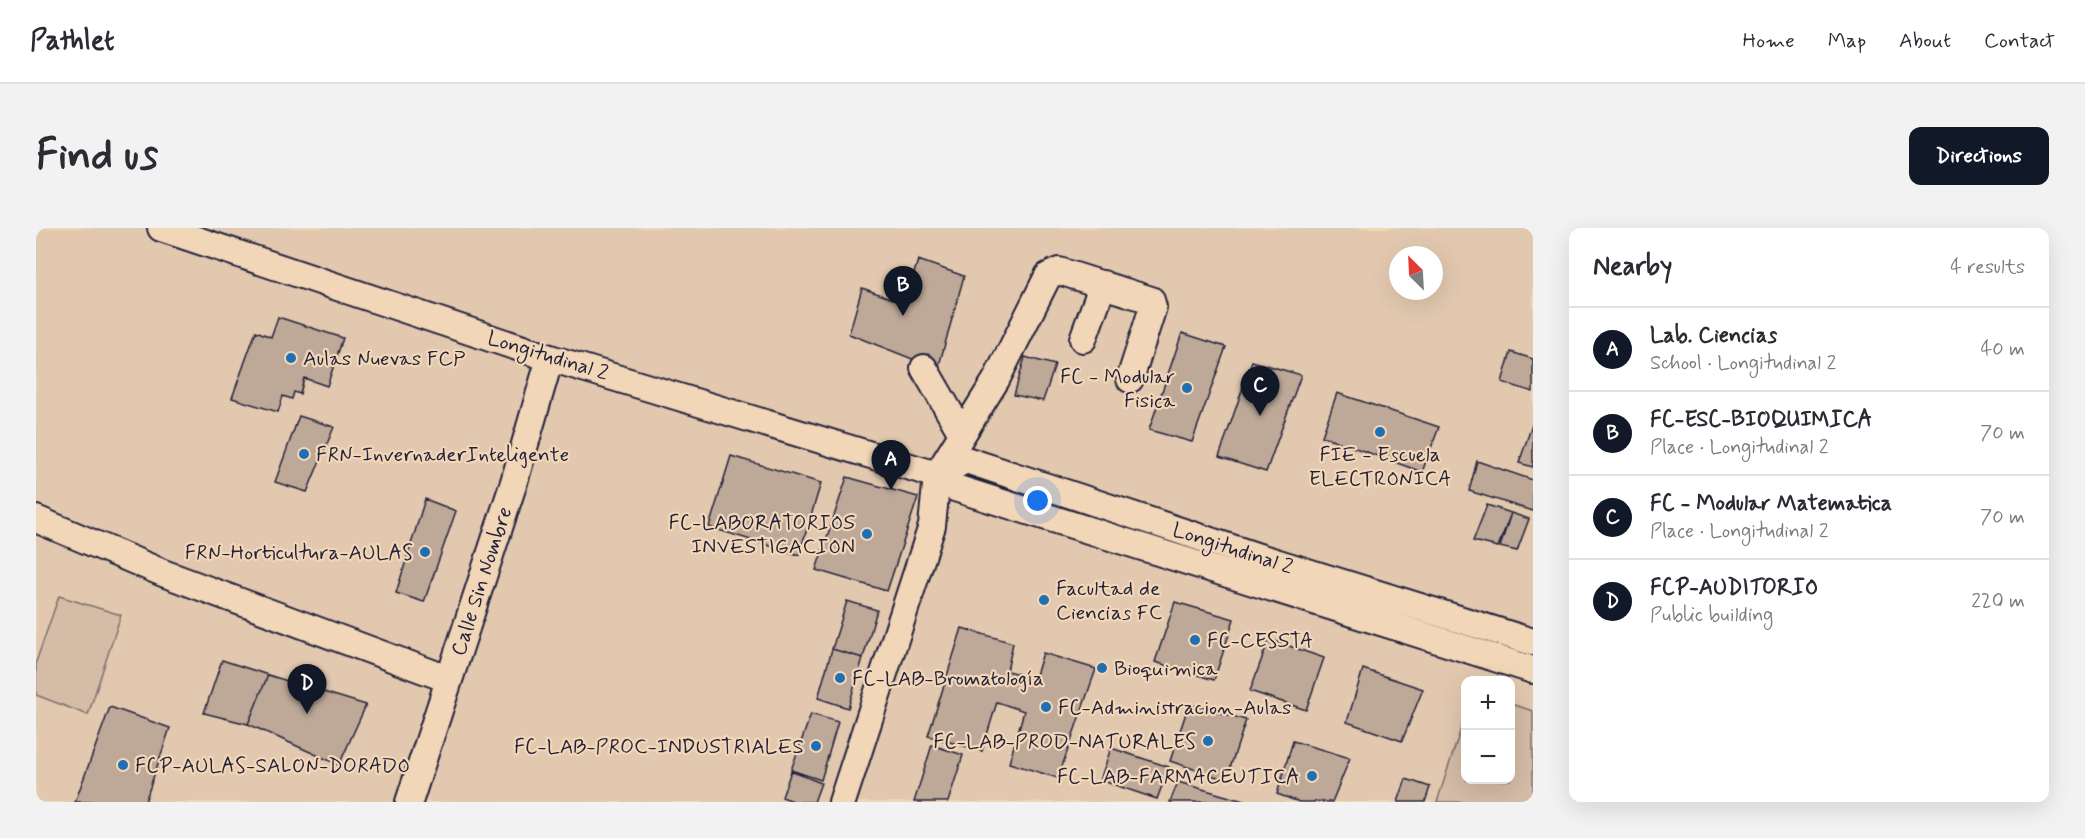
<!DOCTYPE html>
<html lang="en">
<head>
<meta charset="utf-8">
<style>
	:root { --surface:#fff; --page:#f2f2f3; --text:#2b2b33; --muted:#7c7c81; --line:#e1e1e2; --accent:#111827 }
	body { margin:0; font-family:Mynerve,sans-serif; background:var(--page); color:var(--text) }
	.controls { position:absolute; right:18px; bottom:18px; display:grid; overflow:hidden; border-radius:12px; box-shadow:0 6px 24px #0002 }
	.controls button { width:54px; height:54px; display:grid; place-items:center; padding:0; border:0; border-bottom:2px solid var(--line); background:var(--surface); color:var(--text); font:30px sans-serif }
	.compass { position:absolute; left:1353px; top:18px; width:54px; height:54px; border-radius:50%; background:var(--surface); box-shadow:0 6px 24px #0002; rotate:336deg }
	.you { position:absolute; left:1002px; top:273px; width:21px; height:21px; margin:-15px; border:4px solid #fff; border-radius:50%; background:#1a73e8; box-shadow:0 0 0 9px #1a73e833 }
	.badge { display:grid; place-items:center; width:39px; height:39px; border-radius:50%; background:var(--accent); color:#fff; font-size:20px; font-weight:700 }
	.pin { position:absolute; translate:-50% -50px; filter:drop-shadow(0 2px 3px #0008) }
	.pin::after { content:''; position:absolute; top:32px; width:21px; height:18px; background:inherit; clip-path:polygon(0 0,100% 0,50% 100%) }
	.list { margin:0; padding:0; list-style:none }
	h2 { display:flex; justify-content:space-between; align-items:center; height:78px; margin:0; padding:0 24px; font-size:26px }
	h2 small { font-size:20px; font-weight:400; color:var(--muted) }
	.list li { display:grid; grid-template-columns:39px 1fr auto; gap:18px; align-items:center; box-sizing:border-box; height:84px; padding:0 24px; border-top:2px solid var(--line) }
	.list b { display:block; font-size:22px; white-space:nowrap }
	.list p { margin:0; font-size:20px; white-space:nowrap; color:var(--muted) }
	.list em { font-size:20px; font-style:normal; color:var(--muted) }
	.map { position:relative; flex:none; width:1497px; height:574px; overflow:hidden; border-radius:12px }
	header { display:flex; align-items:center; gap:36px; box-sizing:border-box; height:84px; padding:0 30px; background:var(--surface); border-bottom:2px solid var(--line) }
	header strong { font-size:28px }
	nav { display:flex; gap:33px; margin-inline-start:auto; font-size:21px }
	.intro { display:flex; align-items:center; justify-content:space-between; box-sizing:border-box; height:144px; padding:0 36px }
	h1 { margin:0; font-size:42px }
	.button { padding:15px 27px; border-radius:12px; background:var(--accent); color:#fff; font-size:21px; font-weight:700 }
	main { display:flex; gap:36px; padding:0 36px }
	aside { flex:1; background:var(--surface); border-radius:12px; box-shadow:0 6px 24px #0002 }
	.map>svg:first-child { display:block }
</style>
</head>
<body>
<header>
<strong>Pathlet</strong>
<nav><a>Home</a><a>Map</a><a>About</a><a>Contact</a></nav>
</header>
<div class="intro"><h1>Find us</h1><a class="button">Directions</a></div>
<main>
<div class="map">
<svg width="1497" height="574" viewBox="0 0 1497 574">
	<rect width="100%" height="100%" fill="#f2d6b8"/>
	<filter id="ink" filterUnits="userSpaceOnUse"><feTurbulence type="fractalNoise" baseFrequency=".0167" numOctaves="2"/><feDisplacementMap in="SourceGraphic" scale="12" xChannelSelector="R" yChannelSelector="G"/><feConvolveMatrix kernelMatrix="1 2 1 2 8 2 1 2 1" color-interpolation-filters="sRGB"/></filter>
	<g filter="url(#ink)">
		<path fill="#e2c8af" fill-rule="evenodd" d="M0 0H1497V574H0ZM1362 27H1398V63H1362ZM1430 452H1474V552H1430Z"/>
		<path fill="#d4bca6" stroke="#7b6f70" stroke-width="1.5" d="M23 368 85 387 52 487 0 467V434Z
			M1475 476 1497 483V574H1401L1429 488 1430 552H1474Z"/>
		<path fill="#bea999" stroke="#22223b" stroke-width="1.5" d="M882 32 928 48 902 141 813 106 826 60 857 71 873 62Z
			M242 89 307 110 291 158 268 150 264 166 258 164 256 171 247 168 242 184 196 170 220 103 235 109Z
			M1146 105 1190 119 1156 214 1113 202Z
			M1475 124 1497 131V164L1466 154Z
			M989 129 1019 137 1007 173 978 167Z
			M1216 133 1265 147 1230 244 1183 229Z
			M1301 165 1403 199 1386 244 1286 208Z
			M263 188 298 199 271 264 239 254Z
			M1497 194V239L1483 235Z
			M695 228 785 255 763 327 673 299Z
			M1441 233 1497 252V283L1433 263Z
			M811 249 882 269 851 363 780 342Z
			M389 271 420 283 388 374 360 365Z
			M1451 277 1475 285 1462 319 1437 313Z
			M1475 285 1493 291 1481 323 1464 319Z
			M811 373 841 382 827 430 796 421Z
			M1139 374 1198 391 1178 452 1119 434Z
			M926 400 977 415 971 443 999 450 1007 425 1060 441 1022 550 973 535 988 483 961 474 946 523 892 508Z
			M1233 411 1288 430 1270 482 1214 463Z
			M796 421 827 430 812 480 782 470Z
			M186 432 232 447 212 496 168 485Z
			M1327 441 1387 461 1366 513 1311 494Z
			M232 447 330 477 303 537 212 496Z
			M1153 476 1210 492 1190 552 1134 533Z
			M74 479 134 500 109 574H39Z
			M775 486 802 494 785 552 755 542Z
			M1257 513 1314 530 1296 574H1263L1241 566Z
			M896 517 927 527 912 574H878Z
			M1075 520 1133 539 1121 571 1064 552Z
			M755 543 785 555 778 574H760L746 569Z
			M1370 551 1394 559 1389 574H1362Z
			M1142 554 1211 574H1134Z"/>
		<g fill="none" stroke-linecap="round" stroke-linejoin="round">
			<g stroke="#22223b" stroke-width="30">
				<path id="minor" d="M125 0 514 130 901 247 919 260 1497 442
					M1047 111 1067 56
					M888 140 925 204
					M901 247 930 232 1220 328 1497 414
					M0 291 127 345 412 451
					M373 574 478 254 514 130
					M806 574 896 298 901 247 960 152 1012 48 1023 43 1115 72 1117 79 1094 151"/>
			</g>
			<use href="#minor" stroke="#f2d6b8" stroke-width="26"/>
		</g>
	</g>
	<g fill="#1f6fb2" stroke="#f2d6b8" stroke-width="2">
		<circle cx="255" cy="130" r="6"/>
		<circle cx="1151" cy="160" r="6"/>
		<circle cx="1344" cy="204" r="6"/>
		<circle cx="268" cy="226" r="6"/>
		<circle cx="831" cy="306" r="6"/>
		<circle cx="389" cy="324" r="6"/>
		<circle cx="1008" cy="372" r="6"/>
		<circle cx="1159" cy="412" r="6"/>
		<circle cx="1066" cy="440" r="6"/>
		<circle cx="804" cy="450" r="6"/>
		<circle cx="1010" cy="479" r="6"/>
		<circle cx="1172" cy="513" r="6"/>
		<circle cx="780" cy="518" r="6"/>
		<circle cx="87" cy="537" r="6"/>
		<circle cx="1276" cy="548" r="6"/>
	</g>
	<g text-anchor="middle" stroke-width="4.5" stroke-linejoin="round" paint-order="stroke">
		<g font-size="21" fill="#22223b" stroke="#f2d6b8">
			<text transform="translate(512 127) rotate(17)" y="7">Longitudinal 2</text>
			<text transform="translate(1197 320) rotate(18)" y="7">Longitudinal 2</text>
			<text transform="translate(445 353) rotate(-72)" y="7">Calle Sin Nombre</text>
		</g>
		<g font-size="21" fill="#22223b" stroke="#f2d6b8" text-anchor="start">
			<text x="267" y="137">Aulas Nuevas FCP</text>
			<text x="1139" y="155" text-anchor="end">FC - Modular<tspan x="1139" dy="24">Fisica</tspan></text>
			<text x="280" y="233">FRN-InvernaderInteligente</text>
			<text x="1344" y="233" text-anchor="middle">FIE - Escuela<tspan x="1344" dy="24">ELECTRONICA</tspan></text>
			<text x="819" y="301" text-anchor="end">FC-LABORATORIOS<tspan x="819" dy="24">INVESTIGACION</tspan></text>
			<text x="377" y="331" text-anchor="end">FRN-Horticultura-AULAS</text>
			<text x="1020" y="367">Facultad de<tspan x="1020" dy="24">Ciencias FC</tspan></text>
			<text x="1171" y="419">FC-CESSTA</text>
			<text x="1078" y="447">Bioquimica</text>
			<text x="816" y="457">FC-LAB-Bromatología</text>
			<text x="1022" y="486">FC-Administracion-Aulas</text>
			<text x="1160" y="520" text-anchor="end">FC-LAB-PROD-NATURALES</text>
			<text x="768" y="525" text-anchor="end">FC-LAB-PROC-INDUSTRIALES</text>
			<text x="99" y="544">FCP-AULAS-SALON-DORADO</text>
			<text x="1264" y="555" text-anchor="end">FC-LAB-FARMACEUTICA</text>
		</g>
	</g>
</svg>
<div class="controls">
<button>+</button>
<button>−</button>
</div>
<svg class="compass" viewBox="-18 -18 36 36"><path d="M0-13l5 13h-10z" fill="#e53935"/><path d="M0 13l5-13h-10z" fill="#7c7c81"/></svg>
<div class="you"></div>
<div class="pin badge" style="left:855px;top:262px">A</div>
<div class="pin badge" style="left:867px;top:88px">B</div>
<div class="pin badge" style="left:1224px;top:188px">C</div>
<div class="pin badge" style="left:271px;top:486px">D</div>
</div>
<aside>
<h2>Nearby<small>4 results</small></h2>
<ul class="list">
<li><span class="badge">A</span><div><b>Lab. Ciencias</b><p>School · Longitudinal 2</p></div><em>40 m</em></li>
<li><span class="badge">B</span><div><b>FC-ESC-BIOQUIMICA</b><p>Place · Longitudinal 2</p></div><em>70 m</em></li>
<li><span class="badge">C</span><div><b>FC - Modular Matematica</b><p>Place · Longitudinal 2</p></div><em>70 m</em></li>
<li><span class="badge">D</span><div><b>FCP-AUDITORIO</b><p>Public building</p></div><em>220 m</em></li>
</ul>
</aside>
</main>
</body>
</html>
